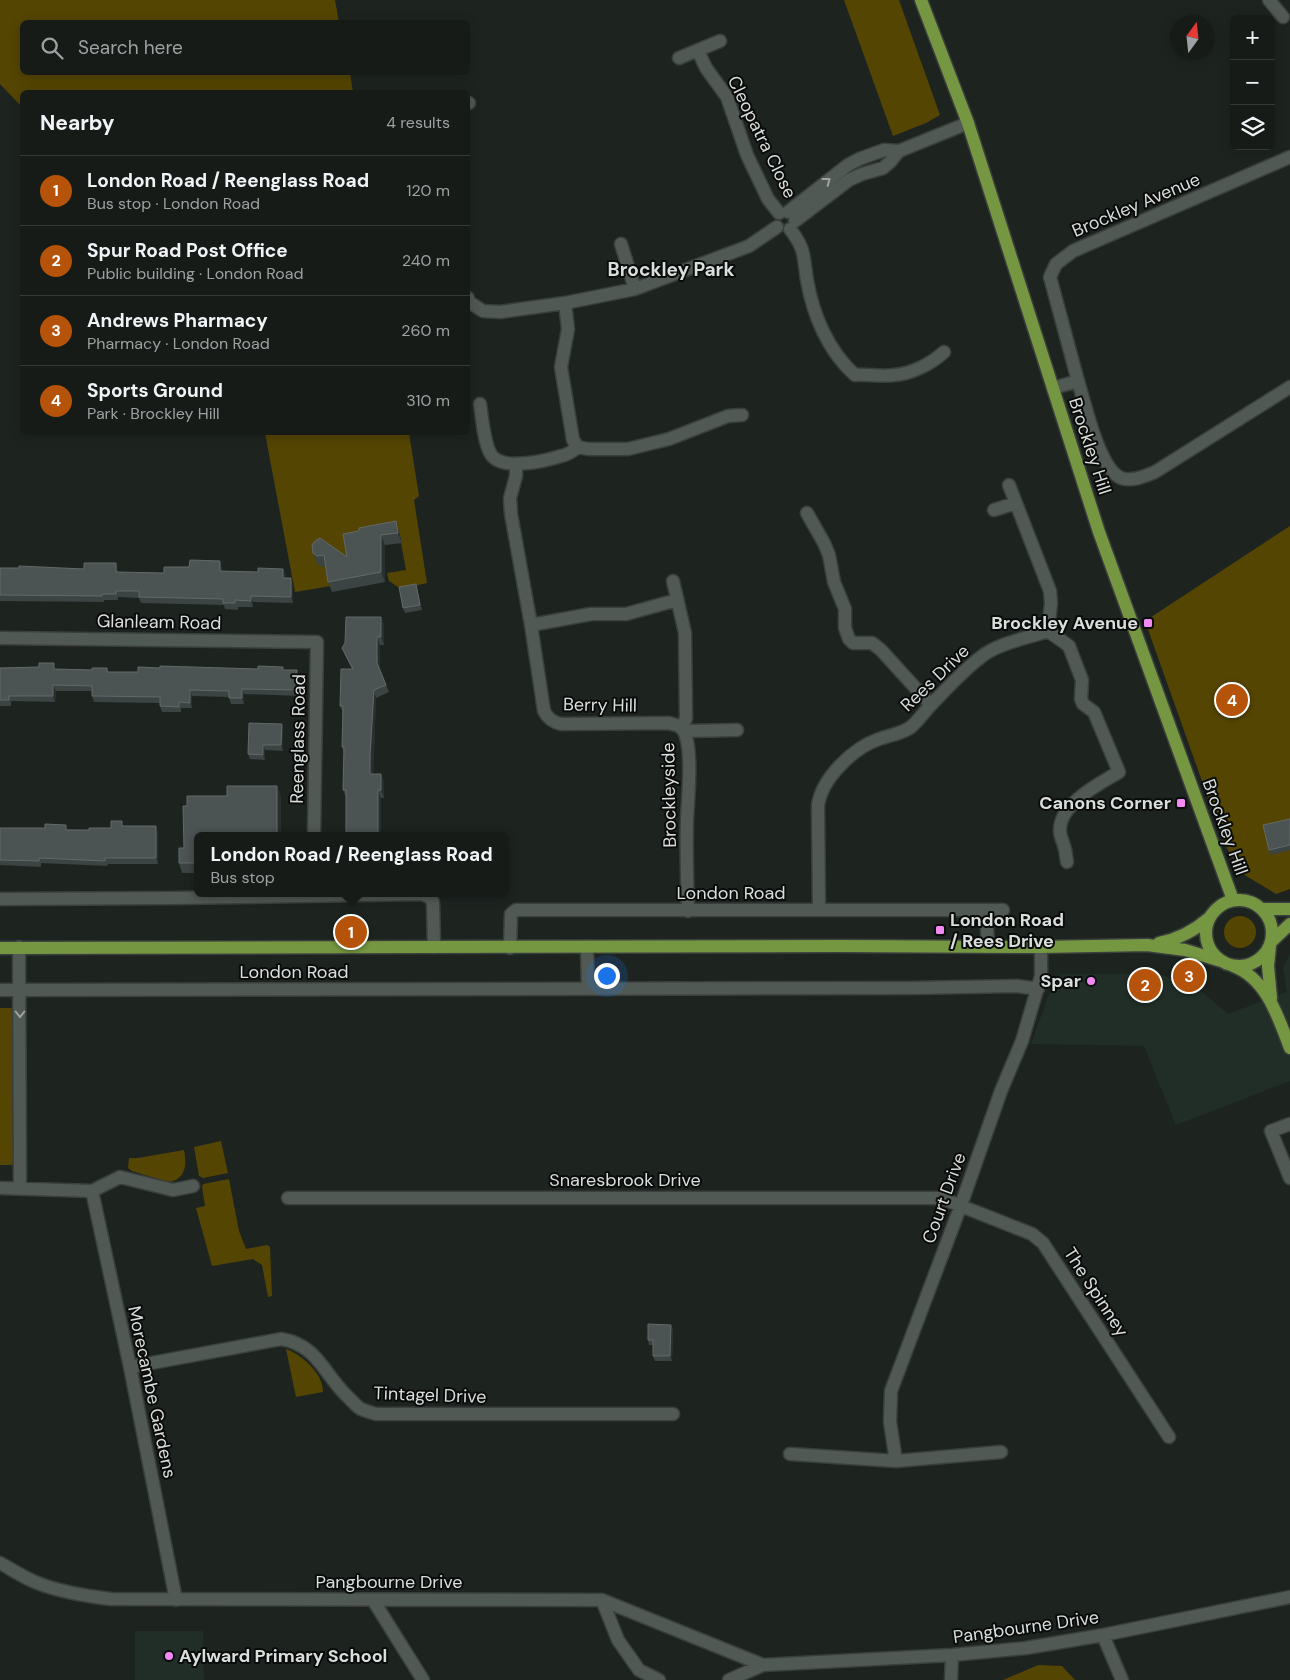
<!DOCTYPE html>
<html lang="en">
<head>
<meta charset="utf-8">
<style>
	:root { --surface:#161b18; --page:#1f2421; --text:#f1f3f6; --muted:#9ea1a2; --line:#353937; --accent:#b45309 }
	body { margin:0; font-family:"DM Sans",sans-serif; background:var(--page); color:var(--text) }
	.controls { position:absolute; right:15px; top:15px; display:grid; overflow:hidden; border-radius:8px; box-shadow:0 2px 12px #0003 }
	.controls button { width:45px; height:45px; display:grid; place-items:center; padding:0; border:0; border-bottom:1px solid var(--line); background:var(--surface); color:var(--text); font:25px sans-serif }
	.compass { position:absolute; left:1170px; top:15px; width:45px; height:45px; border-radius:50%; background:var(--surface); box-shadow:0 2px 12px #0003; rotate:15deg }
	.you { position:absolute; left:606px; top:975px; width:18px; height:18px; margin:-12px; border:4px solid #fff; border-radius:50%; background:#1a73e8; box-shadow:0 0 0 8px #1a73e833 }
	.badge { display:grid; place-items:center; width:32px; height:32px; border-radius:50%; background:var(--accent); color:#fff; font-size:16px; font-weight:700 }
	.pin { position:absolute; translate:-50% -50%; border:2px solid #fff; box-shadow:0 1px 5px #0006 }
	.popup { position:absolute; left:194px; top:832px; width:315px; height:65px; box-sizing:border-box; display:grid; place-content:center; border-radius:8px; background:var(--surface); filter:drop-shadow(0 1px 4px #0005); font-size:16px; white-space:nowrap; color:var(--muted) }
	.popup b { font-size:19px; color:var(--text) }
	.popup::after { content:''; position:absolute; left:50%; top:100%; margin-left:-10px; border:10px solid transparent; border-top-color:var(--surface) }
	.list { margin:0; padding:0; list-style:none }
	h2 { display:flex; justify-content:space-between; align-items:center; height:65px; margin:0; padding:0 20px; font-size:21px }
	h2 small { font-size:16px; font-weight:400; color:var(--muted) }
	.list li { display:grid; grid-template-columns:32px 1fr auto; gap:15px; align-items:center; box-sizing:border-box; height:70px; padding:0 20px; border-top:1px solid var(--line) }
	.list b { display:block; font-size:19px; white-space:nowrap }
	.list p { margin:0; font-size:16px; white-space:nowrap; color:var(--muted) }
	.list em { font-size:16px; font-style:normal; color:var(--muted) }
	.icon { flex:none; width:28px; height:28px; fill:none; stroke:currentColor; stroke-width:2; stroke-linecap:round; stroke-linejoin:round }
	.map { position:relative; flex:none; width:1290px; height:1680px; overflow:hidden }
	.search { position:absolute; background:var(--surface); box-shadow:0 2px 12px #0003; left:20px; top:20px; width:450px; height:55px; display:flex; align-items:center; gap:12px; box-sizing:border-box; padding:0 18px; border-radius:8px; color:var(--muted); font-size:19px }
	.panel { position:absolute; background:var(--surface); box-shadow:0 2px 12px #0003; left:20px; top:90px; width:450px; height:345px; border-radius:8px }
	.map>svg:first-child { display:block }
</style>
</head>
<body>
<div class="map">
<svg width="1290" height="1680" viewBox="0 0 1290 1680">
	<rect width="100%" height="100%" fill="#1d2420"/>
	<path fill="#212e27" d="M1290 954V1081L1176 1125 1144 1046 1031 1044 1053 983 1062 974H1159L1198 988 1228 1014 1287 992 1283 968Z
		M135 1631H203L204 1680H135Z"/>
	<path fill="#544503" d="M0 0H335L339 22H22V72L350 73 353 92H22V107L0 84Z
		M844 0H899L940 115 926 123 893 136Z
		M265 433H409L419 496 414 500 427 583 401 589 389 581 387 573 406 570 399 532 349 557 327 565 331 586 295 592Z
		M1290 526V889L1276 894 1243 874 1228 850 1218 826 1145 621Z
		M1224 932a16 16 0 1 1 32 0a16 16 0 1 1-32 0Z
		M0 1008H12L13 1165H0Z
		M221 1141 228 1173 203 1178 199 1176 194 1147Z
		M184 1150C187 1164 186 1180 168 1182L132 1171 128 1168 129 1158H138Z
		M229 1179 239 1231 246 1249 267 1245 270 1247 272 1296 268 1297 262 1265 253 1259 212 1266 196 1208 205 1206 202 1187 203 1184Z
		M286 1349C302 1355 323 1373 323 1392L296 1397Z
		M1038 1665 1062 1666 1075 1680H1003Z"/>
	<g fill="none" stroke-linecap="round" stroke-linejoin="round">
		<g stroke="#3a3f3c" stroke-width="15">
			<path id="minor" d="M1269 0 1283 17
				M698 51 706 68 727 97 747 155 768 199 779 213
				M679 58 720 41
				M468 103H469
				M788 212 848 165 859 159 884 150 899 151 968 123
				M795 221 849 180 862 174 883 168 890 162 899 151
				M790 229C806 250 803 256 807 280 813 315 828 351 855 375 868 374 882 377 894 375 911 374 931 364 944 352
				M621 244 635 289
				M468 298 469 302 483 311 500 312 565 303 635 289 749 246 777 227
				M565 303 568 329 561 367 573 440 578 447 588 449H628L669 439 728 416 742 415
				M1078 381C1085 403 1099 469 1121 478 1132 482 1145 476 1155 472L1290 387
				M1053 388 1078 381 1050 277 1056 264 1073 251 1290 157
				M480 404C482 416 484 448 493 457 506 470 545 461 561 456 568 455 573 451 578 447
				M516 464V476L510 498 511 514 531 625 544 711C548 719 553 722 561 724L669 723 679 726 684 731
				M994 510 1016 503
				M807 513 824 543 829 555 834 582 845 609V628L849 639 853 643H872L881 650 931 705
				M673 581 685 633 686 718 682 729
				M531 625 591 614H626L677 600
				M1048 631 1069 646 1082 680 1081 699 1083 704 1094 712 1119 772C1099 784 1059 804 1060 831 1060 837 1063 841 1064 846 1066 851 1066 857 1067 862
				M0 638 317 642 314 836
				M0 899 174 898 422 894 429 897 433 902 434 947
				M819 910 818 806C821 779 853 748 879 739 890 735 901 734 911 727 919 720 924 712 932 704 946 689 965 669 981 657 998 643 1028 638 1048 631L1051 603 1050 591 1009 485
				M986 910 988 946
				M688 911C687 880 686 849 687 819 688 797 693 750 684 731L737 730
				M19 947 20 1189
				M510 948 511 914 516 910H1003
				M587 948 588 988
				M0 990 910 988 1017 986 1038 989
				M1290 1124 1271 1131 1290 1178
				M0 1188 92 1191 130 1367 176 1600
				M92 1191 120 1177 173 1190 193 1186
				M288 1198H941L1032 1234 1043 1243 1169 1437
				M130 1367 281 1339C319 1345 324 1376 350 1399 353 1402 357 1407 361 1409 366 1411 372 1413 376 1414H673
				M790 1454 896 1461 1001 1452
				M896 1461 890 1422 891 1391 961 1205 1001 1091 1022 1041 1041 976V947
				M0 1563C11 1569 23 1577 35 1582 59 1592 85 1596 111 1599L602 1600 763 1665 952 1655 1026 1648 1103 1635 1290 1597
				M373 1600 423 1680
				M602 1600 618 1640 639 1670 659 1680
				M1103 1635 1122 1680
				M729 1680 763 1665
				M951 1680 952 1655"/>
		</g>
		<g stroke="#3a3f3c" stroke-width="15">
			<path id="major" d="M921 0 968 123 1099 532 1233 900
				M1206 933a33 33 0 1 1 66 0a33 33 0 1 1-66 0Z
				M1264 909H1290
				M1271 942 1290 924
				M1159 943C1179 939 1194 931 1209 918
				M1270 946 1268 966 1271 998
				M0 948 838 946 1041 947 1147 945 1185 950 1221 961
				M1233 966C1267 979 1278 1017 1290 1048"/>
		</g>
		<use href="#minor" stroke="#515954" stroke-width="12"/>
		<use href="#major" stroke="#759742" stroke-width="12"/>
	</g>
	<path fill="#3b4343" d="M399 532 402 543 385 545V582L332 592 328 582 325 566 321 567 317 563 313 553 347 557 343 534Z
		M222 567V571L286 575V578L293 585V603L253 602V607H238V610L225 609 224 605 141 603 139 598 118 597V600H104V602L0 601V568L118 569V572L164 573Z
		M416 584 417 589 422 610 405 613 403 608Z
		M381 617 384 625V645H380V669L389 692 376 698 373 774H381L384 782V798L346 797 343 790 344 753 342 747 343 713 340 706 352 669 345 655 342 648Z
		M0 668 92 670 107 668 108 672H138L297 670 299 676V696L244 694V704H231L229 697 192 696V708H181V712H162L160 706V703L94 702 92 696V691H56L55 702 11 701V706H0Z
		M283 729V751L265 750V760L250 759 248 754Z
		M281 796V836H197V873H182L179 863 184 848 187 806Z
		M1290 819V850L1271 855 1269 850Z
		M124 826 158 832V864H108L107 866 41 863V867L0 865V828L89 830 111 828Z
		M671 1325 673 1330 672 1361H655L653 1356V1345H649L648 1340Z"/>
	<path fill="#282f2e" d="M396 521 402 543 398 533Z
		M381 535 385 545V582L381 572Z
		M220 561 222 567V577L220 571Z
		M116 563 118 569V578L116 572Z
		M283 569 286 575 285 584 283 578Z
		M291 578 293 585V603L291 597Z
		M251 596 253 602V607L251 601Z
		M381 617 384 625V645L381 637Z
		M377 637 380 645V670L377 663Z
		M297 670 299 676V696L297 690Z
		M53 685 56 691 55 702 53 696Z
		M242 689 244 694V704L242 698Z
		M190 690 192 696V708L190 703Z
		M374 690 376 698 373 782 370 774Z
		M282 724 283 729V751L281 745Z
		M263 745 265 750V760L263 755Z
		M381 774 384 782V798L381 790Z
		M277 786 281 796V836H277Z
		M378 790 381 798V836H378Z
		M156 826 158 832V864L156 858Z
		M671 1325 673 1330 672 1361 670 1356Z"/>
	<path fill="#4c5453" stroke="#636968" d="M396 521 398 533 381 535V572L328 582 324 555 317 556 313 553 312 545 315 541 320 538 347 557 343 534 359 531V528Z
		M190 560 220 561V571L258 572V568L283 569V578H291V597L251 596V601L235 600V603H223V599L139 597V591H116V594H102V596L0 595V568H19V566L84 569V563H116V572L164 573V567H189Z
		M416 584 420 605 403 608 399 587Z
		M346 617H381V637H377V663L386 685 374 690 370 754V774H381V790H378V836H346V790H343L344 747H342L343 706H340L341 669H353L342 648 345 643Z
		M39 663H54V669L92 670V668H107V672H138V667L160 668V666L258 669V666L283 667V670H297V690L242 689V698H229V691L190 690V703L179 702V707L160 706V697L92 696V686L53 685V696H9V700H0V668L39 667Z
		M249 723 282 724 281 745H263V755L248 754Z
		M227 786H277V836H197V863H179V848H184L183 806H187V796H227Z
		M1290 819V845L1269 850 1263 825Z
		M111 821H122V826H156V858H105V861L39 858V861L0 860V828H45V824L66 825V830H89V828H111Z
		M648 1324 671 1325 670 1356H653V1340H648Z"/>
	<defs><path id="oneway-chevron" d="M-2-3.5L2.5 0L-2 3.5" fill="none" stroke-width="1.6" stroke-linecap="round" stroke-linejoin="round" transform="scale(1.25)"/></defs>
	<g stroke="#9da39f">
		<use href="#oneway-chevron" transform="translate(827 181) rotate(-37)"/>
		<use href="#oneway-chevron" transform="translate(20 1014) rotate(90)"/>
	</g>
	<g fill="#f28af3" stroke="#090c0b" stroke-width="2">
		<rect x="1143" y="618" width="10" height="10" rx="2.5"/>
		<rect x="1176" y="798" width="10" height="10" rx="2.5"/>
		<rect x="935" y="925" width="10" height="10" rx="2.5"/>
		<circle cx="1091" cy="981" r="5"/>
		<circle cx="169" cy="1656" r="5"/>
	</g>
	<g text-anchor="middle" stroke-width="4" stroke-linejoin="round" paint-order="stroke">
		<g font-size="18" fill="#dbdfdc" stroke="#090c0b">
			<text transform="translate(762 137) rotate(64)" y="6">Cleopatra Close</text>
			<text transform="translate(1136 205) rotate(-23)" y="6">Brockley Avenue</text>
			<text transform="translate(1090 446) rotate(72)" y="6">Brockley Hill</text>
			<text transform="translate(159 622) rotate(1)" y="6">Glanleam Road</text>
			<text transform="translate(935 678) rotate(-44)" y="6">Rees Drive</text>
			<text transform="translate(600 705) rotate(1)" y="6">Berry Hill</text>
			<text transform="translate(298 739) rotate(-89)" y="6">Reenglass Road</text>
			<text transform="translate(669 795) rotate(-91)" y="6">Brockleyside</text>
			<text transform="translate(1225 827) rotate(70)" y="6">Brockley Hill</text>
			<text x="731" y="899">London Road</text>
			<text x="294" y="978">London Road</text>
			<text x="625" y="1186">Snaresbrook Drive</text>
			<text transform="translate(944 1198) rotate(-70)" y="6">Court Drive</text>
			<text transform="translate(1096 1292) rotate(57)" y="6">The Spinney</text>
			<text transform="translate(152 1392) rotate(78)" y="6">Morecambe Gardens</text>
			<text transform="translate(430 1395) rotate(2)" y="6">Tintagel Drive</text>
			<text x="389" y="1588">Pangbourne Drive</text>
			<text transform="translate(1026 1627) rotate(-8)" y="6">Pangbourne Drive</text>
		</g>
		<g font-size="18" font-weight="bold" fill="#dbdfdc" stroke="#090c0b" text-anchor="end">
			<text x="1138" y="629">Brockley Avenue</text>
			<text x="1171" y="809">Canons Corner</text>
			<text x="950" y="926" text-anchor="start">London Road<tspan x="950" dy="21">/ Rees Drive</tspan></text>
			<text x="1081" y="987">Spar</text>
			<text x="179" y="1662" text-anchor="start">Aylward Primary School</text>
		</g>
		<g font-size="19" font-weight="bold" fill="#dbdfdc" stroke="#090c0b">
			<text x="671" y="276">Brockley Park</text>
		</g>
	</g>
</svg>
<div class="controls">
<button>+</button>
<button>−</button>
<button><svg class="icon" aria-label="layers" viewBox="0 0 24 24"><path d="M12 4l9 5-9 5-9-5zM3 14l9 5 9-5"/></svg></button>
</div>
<svg class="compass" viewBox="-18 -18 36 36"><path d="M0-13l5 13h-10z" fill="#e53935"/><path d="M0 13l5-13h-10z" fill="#9ea1a2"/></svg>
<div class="you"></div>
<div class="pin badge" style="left:351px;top:932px">1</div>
<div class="popup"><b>London Road / Reenglass Road</b>Bus stop</div>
<div class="pin badge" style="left:1145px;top:985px">2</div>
<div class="pin badge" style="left:1189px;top:976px">3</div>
<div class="pin badge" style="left:1232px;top:700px">4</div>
<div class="search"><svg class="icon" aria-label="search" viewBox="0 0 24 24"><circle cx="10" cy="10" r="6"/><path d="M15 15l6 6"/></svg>Search here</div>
<section class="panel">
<h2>Nearby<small>4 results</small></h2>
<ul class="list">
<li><span class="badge">1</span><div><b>London Road / Reenglass Road</b><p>Bus stop · London Road</p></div><em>120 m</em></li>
<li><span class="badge">2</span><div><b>Spur Road Post Office</b><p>Public building · London Road</p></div><em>240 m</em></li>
<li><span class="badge">3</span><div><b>Andrews Pharmacy</b><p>Pharmacy · London Road</p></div><em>260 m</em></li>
<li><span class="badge">4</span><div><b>Sports Ground</b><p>Park · Brockley Hill</p></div><em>310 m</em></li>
</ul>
</section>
</div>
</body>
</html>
